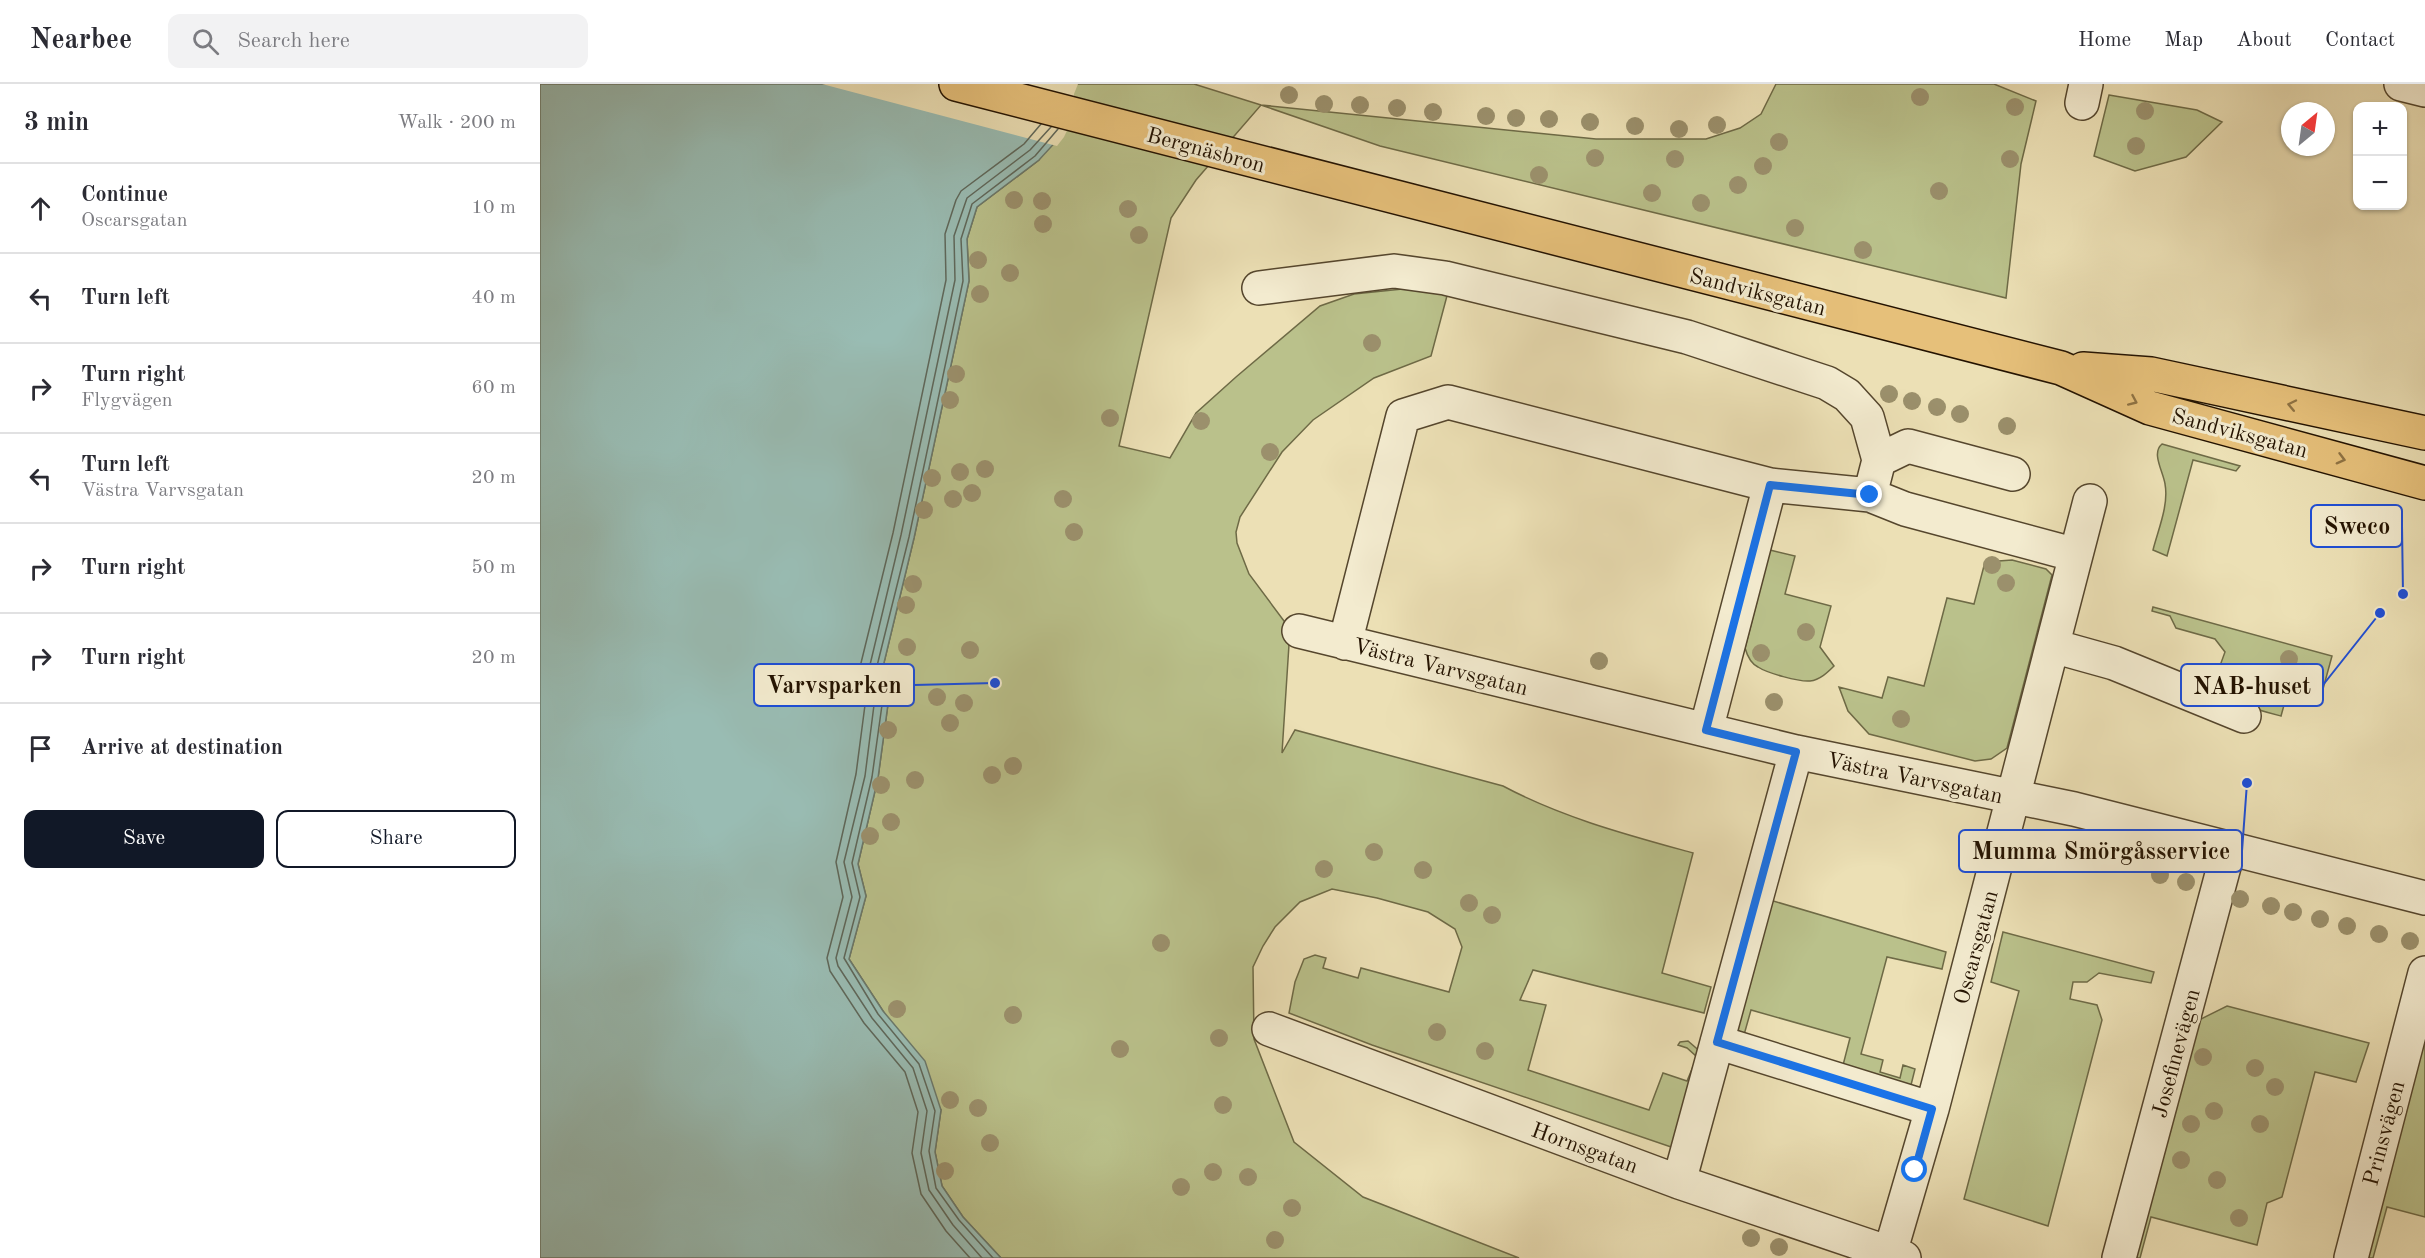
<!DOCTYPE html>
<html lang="en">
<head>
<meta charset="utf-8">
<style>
	:root { --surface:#fff; --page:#f2f2f3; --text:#2b2b33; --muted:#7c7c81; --line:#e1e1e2; --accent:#111827 }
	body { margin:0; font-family:"Old Standard TT",serif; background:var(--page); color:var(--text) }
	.controls { position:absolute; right:18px; top:18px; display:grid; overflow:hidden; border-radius:12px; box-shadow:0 2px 4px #0004 }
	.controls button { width:54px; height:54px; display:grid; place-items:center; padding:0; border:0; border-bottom:2px solid var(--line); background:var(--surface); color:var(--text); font:30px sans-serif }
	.compass { position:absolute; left:1741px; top:18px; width:54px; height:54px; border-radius:50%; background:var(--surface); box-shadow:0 2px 4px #0004; rotate:29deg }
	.stop { position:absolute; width:18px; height:18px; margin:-14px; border:4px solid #1a73e8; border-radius:50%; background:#fff }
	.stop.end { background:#1a73e8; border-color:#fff; box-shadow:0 2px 6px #0008 }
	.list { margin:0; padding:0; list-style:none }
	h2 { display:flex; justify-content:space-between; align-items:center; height:78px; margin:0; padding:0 24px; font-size:26px }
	h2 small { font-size:20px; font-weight:400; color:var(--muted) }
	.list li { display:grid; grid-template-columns:39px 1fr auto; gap:18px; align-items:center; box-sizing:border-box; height:90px; padding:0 24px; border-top:2px solid var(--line) }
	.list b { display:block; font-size:22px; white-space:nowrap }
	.list p { margin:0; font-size:20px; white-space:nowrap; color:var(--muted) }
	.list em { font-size:20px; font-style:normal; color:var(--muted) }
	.actions { display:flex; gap:12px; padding:18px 24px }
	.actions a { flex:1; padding:14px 0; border:2px solid var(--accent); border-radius:12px; text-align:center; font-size:21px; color:var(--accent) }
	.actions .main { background:var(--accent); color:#fff }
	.icon { flex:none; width:33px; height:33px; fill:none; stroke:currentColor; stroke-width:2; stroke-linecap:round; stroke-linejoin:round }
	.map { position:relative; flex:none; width:1885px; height:1174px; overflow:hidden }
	header { display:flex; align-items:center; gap:36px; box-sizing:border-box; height:84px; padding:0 30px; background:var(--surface); border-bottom:2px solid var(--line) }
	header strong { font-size:28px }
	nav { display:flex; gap:33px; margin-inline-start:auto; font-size:21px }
	.search { width:420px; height:54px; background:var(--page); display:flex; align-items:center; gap:15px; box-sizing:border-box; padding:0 21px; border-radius:12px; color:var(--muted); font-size:22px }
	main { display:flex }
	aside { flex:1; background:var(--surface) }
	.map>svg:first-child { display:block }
</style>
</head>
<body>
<header>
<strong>Nearbee</strong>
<div class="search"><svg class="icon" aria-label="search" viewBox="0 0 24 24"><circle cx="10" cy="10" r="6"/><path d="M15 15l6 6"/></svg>Search here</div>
<nav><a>Home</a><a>Map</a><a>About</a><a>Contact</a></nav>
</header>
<main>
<aside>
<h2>3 min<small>Walk · 200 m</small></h2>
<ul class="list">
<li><svg class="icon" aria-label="ahead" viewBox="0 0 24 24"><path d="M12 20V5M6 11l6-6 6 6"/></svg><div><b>Continue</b><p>Oscarsgatan</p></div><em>10 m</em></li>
<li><svg class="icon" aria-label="left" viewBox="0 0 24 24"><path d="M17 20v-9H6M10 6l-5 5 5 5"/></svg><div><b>Turn left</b></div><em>40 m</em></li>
<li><svg class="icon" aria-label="right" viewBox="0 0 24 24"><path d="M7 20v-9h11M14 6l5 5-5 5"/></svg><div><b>Turn right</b><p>Flygvägen</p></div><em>60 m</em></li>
<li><svg class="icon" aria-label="left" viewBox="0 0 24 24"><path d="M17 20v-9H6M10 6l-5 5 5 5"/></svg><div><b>Turn left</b><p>Västra Varvsgatan</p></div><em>20 m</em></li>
<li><svg class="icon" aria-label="right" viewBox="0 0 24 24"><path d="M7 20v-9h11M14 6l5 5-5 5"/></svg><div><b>Turn right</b></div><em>50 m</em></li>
<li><svg class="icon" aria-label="right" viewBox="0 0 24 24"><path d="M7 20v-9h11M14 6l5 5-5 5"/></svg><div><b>Turn right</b></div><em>20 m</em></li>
<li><svg class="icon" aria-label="arrive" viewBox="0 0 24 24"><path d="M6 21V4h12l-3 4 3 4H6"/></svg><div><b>Arrive at destination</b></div></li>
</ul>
<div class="actions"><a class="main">Save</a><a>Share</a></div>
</aside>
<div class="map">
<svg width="1885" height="1174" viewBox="0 0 1885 1174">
	<rect width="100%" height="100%" fill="#ece0b5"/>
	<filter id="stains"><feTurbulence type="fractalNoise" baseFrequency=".00333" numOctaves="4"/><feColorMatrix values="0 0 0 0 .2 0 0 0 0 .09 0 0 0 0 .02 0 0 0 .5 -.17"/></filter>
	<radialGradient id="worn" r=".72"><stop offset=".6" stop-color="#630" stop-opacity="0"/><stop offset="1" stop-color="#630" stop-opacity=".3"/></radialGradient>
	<path fill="#bac18b" stroke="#6e6a46" stroke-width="1.5" d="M535 0H654L721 21 1056 55H1166L1200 44 1221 30 1236 0H1454L1496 17 1481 80 1466 214 840 62 721 21 656 96 631 134 579 362 630 374 656 329 696 293 780 222 814 210 882 203 908 208 891 272 834 294 773 336 742 368 700 433 696 448 697 459 709 490 750 545 742 669 755 646 963 702C1023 734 1088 751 1153 769L1122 889 1171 903 1164 929 993 886 980 916 1006 921 988 986 1109 1026 1123 989 1147 997 1157 973 1147 964 1138 961 1140 958 1148 957 1163 970 1137 1065 832 961 749 929 755 898 764 875 775 871 786 874 783 884 818 894 821 884 909 908 922 863 915 845 888 828 837 814 792 805 760 818 735 843 723 862 713 883 714 955 754 1058 823 1113 979 1174H461L423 1133 402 1102 395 1068 401 1026 343 927 309 875 326 812 318 780 338 694 348 620 342 587 374 454 429 197 427 155 437 123 499 76Z
		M1569 11 1657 26 1682 38 1646 73 1595 87 1554 72Z
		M1622 360 1700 382 1696 387 1653 376 1627 472 1613 466C1618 446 1629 421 1625 400 1623 387 1611 369 1622 360Z
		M1230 466 1255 472 1245 510 1291 522 1280 563 1294 582C1288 588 1280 596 1270 597 1259 598 1227 589 1218 583 1210 579 1207 571 1205 564Z
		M1472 476 1506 485 1512 491 1467 664 1451 675 1435 677 1329 650 1308 627 1299 603 1342 614 1348 593 1384 602 1407 514 1434 520 1445 478Z
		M1613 523 1792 572 1783 605 1751 596 1741 632C1718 626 1690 619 1673 601L1685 568 1675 555 1636 544 1630 532 1612 527Z
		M1230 816 1406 868 1402 885 1347 873 1321 970 1343 976 1340 988 1360 994 1363 981 1375 985 1370 1005 1301 989 1310 954 1211 926 1202 958 1193 954Z
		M1463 848 1614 888 1611 899 1559 889 1547 898H1533L1530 915 1557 921 1562 936 1508 1142 1424 1115 1479 907 1451 898Z
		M1687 922 1829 959 1816 998 1775 988 1742 1113 1727 1119 1717 1161 1611 1133 1600 1174H1593L1657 937Z
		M1880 958 1885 960V1133L1847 1123 1833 1174H1821Z"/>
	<path fill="#99bcb3" stroke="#6a786b" stroke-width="1.5" d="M0 0H535L522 51 499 76 437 123 427 155 429 197 374 454 342 587 348 620 338 694 318 780 326 812 309 875 343 927 385 977 401 1026 395 1068 402 1102 423 1133 461 1174H0Z"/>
	<path fill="#ece0b5" d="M282 0H538L534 10 533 34 524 53 517 62Z"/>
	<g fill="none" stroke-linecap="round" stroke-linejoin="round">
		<path stroke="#5e675a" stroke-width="1.5" d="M430 1174 406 1147 381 1110 372 1069 378 1028 365 988 324 939 290 887 287 874 303 813 296 778 316 690 325 621 320 583 353 449 406 196 405 150 416 116 421 107 484 60 501 40
			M442 1174 413 1141 389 1106 381 1069 387 1027 373 984 332 934 298 882 296 874 312 813 304 778 325 692 334 621 329 585 361 451 415 196 414 152 427 114 490 66 511 43
			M453 1174 419 1136 396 1104 389 1067 395 1027 379 980 338 930 304 874 320 813 312 779 332 693 342 621 336 586 369 453 423 197 421 155 432 120 495 72 518 45"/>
		<g stroke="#55462d" stroke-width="36">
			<path id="minor" d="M1861 0 1885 6
				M1542 19 1546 0
				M719 204 854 187 905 194 1147 253 1287 299 1307 311 1327 333 1339 376 1330 411
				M1339 376 1368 362 1473 390
				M759 547 1256 668 1534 725 1885 814
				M805 559 863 332 908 318 1230 401 1330 411 1365 425 1536 471
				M1513 562 1574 579 1704 632
				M1166 646 1230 401
				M729 945 1139 1098 1364 1174
				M1177 958 1392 1025
				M1139 1098 1256 668
				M1350 1169 1392 1025 1550 417
				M1579 1174 1689 764
				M1811 1174 1885 889"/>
		</g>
		<g stroke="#231200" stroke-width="36">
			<path id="major" d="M416 0 1521 284 1610 324 1885 399
				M1543 285 1611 290 1885 349"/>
		</g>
		<use href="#minor" stroke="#f3ebcf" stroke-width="33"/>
		<use href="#major" stroke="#e6c07a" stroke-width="33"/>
	</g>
	<g fill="#9b906c">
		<circle cx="749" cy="11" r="9"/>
		<circle cx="1380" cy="13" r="9"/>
		<circle cx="784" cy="20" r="9"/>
		<circle cx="820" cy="21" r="9"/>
		<circle cx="1475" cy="23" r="9"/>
		<circle cx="857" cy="24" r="9"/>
		<circle cx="1605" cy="27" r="9"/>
		<circle cx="893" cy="28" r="9"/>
		<circle cx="946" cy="32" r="9"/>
		<circle cx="976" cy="34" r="9"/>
		<circle cx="1009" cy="35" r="9"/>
		<circle cx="1050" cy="38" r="9"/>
		<circle cx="1177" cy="41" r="9"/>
		<circle cx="1095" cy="42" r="9"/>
		<circle cx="1139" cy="45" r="9"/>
		<circle cx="1239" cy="58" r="9"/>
		<circle cx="1596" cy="62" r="9"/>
		<circle cx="1055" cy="74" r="9"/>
		<circle cx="1135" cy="75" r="9"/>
		<circle cx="1470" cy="75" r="9"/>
		<circle cx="1223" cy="82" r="9"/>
		<circle cx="999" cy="91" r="9"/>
		<circle cx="1198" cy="101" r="9"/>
		<circle cx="1399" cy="107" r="9"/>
		<circle cx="1112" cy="109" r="9"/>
		<circle cx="474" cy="116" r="9"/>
		<circle cx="502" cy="117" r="9"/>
		<circle cx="1161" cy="119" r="9"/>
		<circle cx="588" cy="125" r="9"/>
		<circle cx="503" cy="140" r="9"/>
		<circle cx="1255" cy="144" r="9"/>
		<circle cx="599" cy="151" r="9"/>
		<circle cx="1323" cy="166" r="9"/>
		<circle cx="438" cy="176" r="9"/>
		<circle cx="470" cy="189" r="9"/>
		<circle cx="440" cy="210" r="9"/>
		<circle cx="832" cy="259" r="9"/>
		<circle cx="416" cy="290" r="9"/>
		<circle cx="1349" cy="310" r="9"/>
		<circle cx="410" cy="316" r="9"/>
		<circle cx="1372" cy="317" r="9"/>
		<circle cx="1397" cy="323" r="9"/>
		<circle cx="1420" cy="330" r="9"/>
		<circle cx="570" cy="334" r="9"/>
		<circle cx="661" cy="337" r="9"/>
		<circle cx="1467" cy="342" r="9"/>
		<circle cx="730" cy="368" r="9"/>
		<circle cx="445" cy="385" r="9"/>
		<circle cx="420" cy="388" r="9"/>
		<circle cx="392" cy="394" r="9"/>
		<circle cx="432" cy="409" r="9"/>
		<circle cx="413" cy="415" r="9"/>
		<circle cx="523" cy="415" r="9"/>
		<circle cx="384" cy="426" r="9"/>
		<circle cx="534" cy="448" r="9"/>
		<circle cx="1452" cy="481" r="9"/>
		<circle cx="1466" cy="499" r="9"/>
		<circle cx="373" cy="500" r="9"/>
		<circle cx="366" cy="521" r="9"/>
		<circle cx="1266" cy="548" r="9"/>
		<circle cx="367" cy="563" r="9"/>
		<circle cx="430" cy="566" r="9"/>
		<circle cx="1221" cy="569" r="9"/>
		<circle cx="1749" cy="575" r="9"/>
		<circle cx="1059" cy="577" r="9"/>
		<circle cx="397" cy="613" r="9"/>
		<circle cx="1234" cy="618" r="9"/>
		<circle cx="424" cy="619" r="9"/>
		<circle cx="1361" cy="635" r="9"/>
		<circle cx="410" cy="639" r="9"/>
		<circle cx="348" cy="646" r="9"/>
		<circle cx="473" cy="682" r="9"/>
		<circle cx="452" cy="691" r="9"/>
		<circle cx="375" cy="696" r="9"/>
		<circle cx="341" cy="701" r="9"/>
		<circle cx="351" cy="738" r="9"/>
		<circle cx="330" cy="752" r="9"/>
		<circle cx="834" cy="768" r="9"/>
		<circle cx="1577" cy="780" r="9"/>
		<circle cx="784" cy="785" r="9"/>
		<circle cx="883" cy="786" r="9"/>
		<circle cx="1620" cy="791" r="9"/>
		<circle cx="1646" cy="798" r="9"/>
		<circle cx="1700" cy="815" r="9"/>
		<circle cx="929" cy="819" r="9"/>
		<circle cx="1731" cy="822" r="9"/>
		<circle cx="1753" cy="828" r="9"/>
		<circle cx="952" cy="831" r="9"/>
		<circle cx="1780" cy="835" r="9"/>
		<circle cx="1807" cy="842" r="9"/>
		<circle cx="1839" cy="850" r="9"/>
		<circle cx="1870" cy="857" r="9"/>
		<circle cx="621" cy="859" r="9"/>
		<circle cx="357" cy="925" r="9"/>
		<circle cx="473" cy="931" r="9"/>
		<circle cx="897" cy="948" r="9"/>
		<circle cx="679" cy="954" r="9"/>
		<circle cx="580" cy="965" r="9"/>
		<circle cx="945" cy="967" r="9"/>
		<circle cx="1663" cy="973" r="9"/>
		<circle cx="1715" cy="984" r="9"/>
		<circle cx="1735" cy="1003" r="9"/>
		<circle cx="410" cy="1016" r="9"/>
		<circle cx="683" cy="1021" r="9"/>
		<circle cx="438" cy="1024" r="9"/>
		<circle cx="1674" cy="1027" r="9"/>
		<circle cx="1651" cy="1040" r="9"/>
		<circle cx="1720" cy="1040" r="9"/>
		<circle cx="450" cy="1059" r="9"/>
		<circle cx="1641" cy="1076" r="9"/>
		<circle cx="405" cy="1087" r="9"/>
		<circle cx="673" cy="1088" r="9"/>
		<circle cx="708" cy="1093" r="9"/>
		<circle cx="1677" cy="1096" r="9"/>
		<circle cx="641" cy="1103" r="9"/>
		<circle cx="752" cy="1124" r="9"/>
		<circle cx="1699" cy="1134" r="9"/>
		<circle cx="1211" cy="1154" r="9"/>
		<circle cx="735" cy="1156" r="9"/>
		<circle cx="1239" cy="1163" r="9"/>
	</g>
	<defs><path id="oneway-chevron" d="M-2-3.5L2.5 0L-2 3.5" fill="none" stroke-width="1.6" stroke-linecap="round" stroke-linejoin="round" transform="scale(1.5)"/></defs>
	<g stroke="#8e7243">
		<use href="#oneway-chevron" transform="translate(1593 317) rotate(24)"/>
		<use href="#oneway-chevron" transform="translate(1752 321) rotate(-168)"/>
		<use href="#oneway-chevron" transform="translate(1801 375) rotate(15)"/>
	</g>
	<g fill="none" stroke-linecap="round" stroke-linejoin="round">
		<path stroke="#1a73e8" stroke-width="8" d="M1330 411 1230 401 1166 646 1256 668 1177 958 1392 1025 1375 1086"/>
	</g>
	<g text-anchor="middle" stroke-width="6" stroke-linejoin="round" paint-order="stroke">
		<g font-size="22" fill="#231200" stroke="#f3ebcf">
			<text transform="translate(666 65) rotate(15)" y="8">Bergnäsbron</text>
			<text transform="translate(1218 207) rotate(14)" y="8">Sandviksgatan</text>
			<text transform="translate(1700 348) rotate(15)" y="8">Sandviksgatan</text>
			<text transform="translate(901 582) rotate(14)" y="8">Västra Varvsgatan</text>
			<text transform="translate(1375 693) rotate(12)" y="8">Västra Varvsgatan</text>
			<text transform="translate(1435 863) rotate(-75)" y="8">Oscarsgatan</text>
			<text transform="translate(1635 969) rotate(-75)" y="8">Josefinevägen</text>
			<text transform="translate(1843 1049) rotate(-75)" y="8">Prinsvägen</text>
			<text transform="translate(1045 1063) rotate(20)" y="8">Hornsgatan</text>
		</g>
	</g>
	<path fill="none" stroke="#1d4ed8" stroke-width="2" d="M1863 510L1862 442M455 599L374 601M1840 529L1783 601M1707 699L1702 767"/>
	<g fill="#1d4ed8" stroke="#f3ebcf" stroke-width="2">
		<circle cx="1863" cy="510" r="6"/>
		<circle cx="455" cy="599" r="6"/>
		<circle cx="1840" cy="529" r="6"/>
		<circle cx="1707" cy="699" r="6"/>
	</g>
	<g fill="#f3ebcf" stroke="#1d4ed8" stroke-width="2">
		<rect x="1771" y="421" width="91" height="42" rx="6"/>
		<rect x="214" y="580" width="160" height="42" rx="6"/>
		<rect x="1641" y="580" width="142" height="42" rx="6"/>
		<rect x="1419" y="746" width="283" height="42" rx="6"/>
	</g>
	<g font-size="24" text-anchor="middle" font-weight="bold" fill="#231200">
		<text x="1817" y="450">Sweco</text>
		<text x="294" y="609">Varvsparken</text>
		<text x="1712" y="610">NAB-huset</text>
		<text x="1561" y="775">Mumma Smörgåsservice</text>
	</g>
	<rect width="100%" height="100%" filter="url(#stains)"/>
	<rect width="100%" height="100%" fill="url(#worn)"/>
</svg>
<div class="controls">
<button>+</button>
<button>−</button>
</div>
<svg class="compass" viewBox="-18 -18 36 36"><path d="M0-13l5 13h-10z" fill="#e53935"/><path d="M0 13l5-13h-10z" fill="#7c7c81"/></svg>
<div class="stop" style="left:1375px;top:1086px"></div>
<div class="stop end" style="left:1330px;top:411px"></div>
</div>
</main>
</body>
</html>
